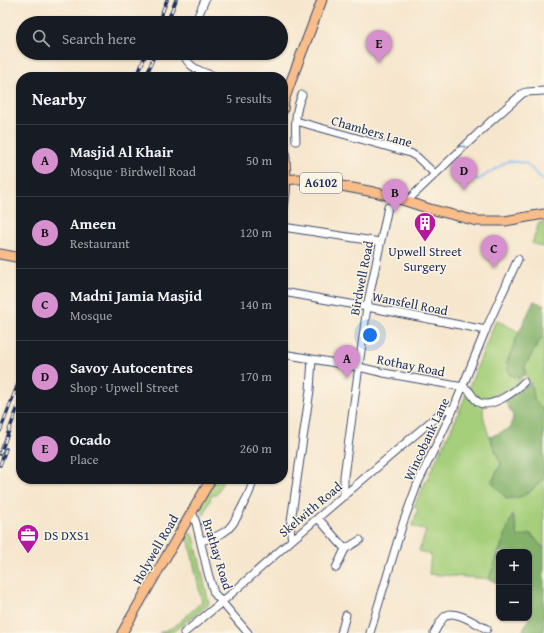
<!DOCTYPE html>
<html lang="en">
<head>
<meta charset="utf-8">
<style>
	:root { --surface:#171b24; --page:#20242c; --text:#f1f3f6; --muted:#9ea1a6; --line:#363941; --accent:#d690ce }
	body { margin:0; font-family:"Gentium Book Plus",serif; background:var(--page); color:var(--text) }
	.controls { position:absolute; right:12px; bottom:12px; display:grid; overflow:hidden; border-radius:8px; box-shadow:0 1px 3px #0004 }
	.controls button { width:36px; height:36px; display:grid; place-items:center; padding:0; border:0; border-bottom:1px solid var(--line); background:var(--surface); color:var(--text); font:20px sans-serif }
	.you { position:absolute; left:370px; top:335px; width:14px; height:14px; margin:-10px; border:3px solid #fff; border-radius:50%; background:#1a73e8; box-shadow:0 0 0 6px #1a73e833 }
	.badge { display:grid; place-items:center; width:26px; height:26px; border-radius:50%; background:var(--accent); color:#111; font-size:13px; font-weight:700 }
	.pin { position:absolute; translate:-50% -33px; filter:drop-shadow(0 1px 2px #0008) }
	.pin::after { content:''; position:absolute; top:21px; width:14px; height:12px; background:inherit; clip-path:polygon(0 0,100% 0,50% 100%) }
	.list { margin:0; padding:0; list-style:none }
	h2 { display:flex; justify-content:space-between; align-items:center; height:52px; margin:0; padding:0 16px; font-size:17px }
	h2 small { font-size:13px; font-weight:400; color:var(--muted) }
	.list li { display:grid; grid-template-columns:26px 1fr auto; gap:12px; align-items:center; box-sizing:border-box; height:72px; padding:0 16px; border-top:1px solid var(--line) }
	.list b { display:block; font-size:15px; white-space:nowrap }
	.list p { margin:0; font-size:13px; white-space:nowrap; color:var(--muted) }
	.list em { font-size:13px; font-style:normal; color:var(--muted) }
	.icon { flex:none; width:22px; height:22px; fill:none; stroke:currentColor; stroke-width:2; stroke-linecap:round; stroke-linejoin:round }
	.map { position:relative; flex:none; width:544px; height:633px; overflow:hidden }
	.search { position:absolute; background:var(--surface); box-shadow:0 1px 3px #0004; left:16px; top:16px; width:272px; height:44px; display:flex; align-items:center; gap:10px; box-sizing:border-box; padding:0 14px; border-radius:22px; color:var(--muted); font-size:15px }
	.panel { position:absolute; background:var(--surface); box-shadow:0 1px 3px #0004; left:16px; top:72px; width:272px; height:412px; border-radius:16px }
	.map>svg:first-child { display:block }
</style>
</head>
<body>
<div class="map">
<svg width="544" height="633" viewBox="0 0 544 633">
	<rect width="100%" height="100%" fill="#fcf5e5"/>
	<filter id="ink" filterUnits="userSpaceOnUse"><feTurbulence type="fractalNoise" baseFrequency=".025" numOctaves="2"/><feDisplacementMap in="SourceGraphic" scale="8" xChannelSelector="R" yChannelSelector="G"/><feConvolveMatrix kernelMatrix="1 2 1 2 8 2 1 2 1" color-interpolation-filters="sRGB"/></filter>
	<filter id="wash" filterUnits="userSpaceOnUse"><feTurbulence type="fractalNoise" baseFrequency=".012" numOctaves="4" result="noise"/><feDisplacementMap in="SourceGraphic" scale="16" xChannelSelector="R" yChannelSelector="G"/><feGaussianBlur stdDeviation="0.9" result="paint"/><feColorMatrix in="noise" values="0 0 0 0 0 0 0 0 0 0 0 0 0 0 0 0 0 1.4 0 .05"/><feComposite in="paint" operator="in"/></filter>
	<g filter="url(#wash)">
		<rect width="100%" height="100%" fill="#f6e6cd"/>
		<path fill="#a6cf7b" stroke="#607f6c" d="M544 222V248L532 243 539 223Z
			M496 320 519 332 507 362 509 374 520 379C517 386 510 389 503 392 496 395 487 398 484 406 479 417 496 453 501 464L492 481 507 499 530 492 544 477V549L531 534 518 538 513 514 489 579 429 574 431 554 419 551 426 531 412 526 418 509 414 506 457 417Z
			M544 333V414L543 409 534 400 533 389 525 374V366Z
			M216 479H224L216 495H212L204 515 199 507Z
			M191 533 194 537 209 604 173 632 169 633H159L174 627 202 602 189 542 185 536Z"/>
		<path fill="#84b26b" stroke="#507064" d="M534 301 543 305 544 304V333L525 366V374L520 379 509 374 507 362 519 332Z
			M530 383 533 389 534 400 543 409 544 414V477L530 492 520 497 507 499 492 482 501 464 490 437 511 428 513 415 505 401Z
			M513 514 518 537 531 534 544 549V633H522L529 618V552H499V584L489 579Z"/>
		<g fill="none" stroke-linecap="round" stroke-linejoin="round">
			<path stroke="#83bdf4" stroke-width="2" d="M454 165 478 180 508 161 526 163 544 181"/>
		</g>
	</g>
	<g filter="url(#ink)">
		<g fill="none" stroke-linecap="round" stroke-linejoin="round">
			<g stroke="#3c4a6f" stroke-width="9">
				<path id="minor" d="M195 23 205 0
					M184 53C187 69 204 72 217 77
					M296 121 410 153 417 157 435 174
					M296 141C295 125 295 110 302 95
					M407 201 490 122 523 93 527 92 544 91
					M283 227 380 242
					M283 292 367 307 486 330
					M283 354 359 367 384 373 463 387C472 390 471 397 478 402 490 410 516 391 524 382
					M344 496V476L367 307 388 207
					M192 511 196 523 208 573 214 593 248 633
					M318 518 345 549
					M292 540 290 528 310 390 312 359
					M201 541C229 534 232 528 244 503 248 496 252 487 253 479
					M336 568 345 549 360 540
					M184 633 222 602 292 540 444 410 448 409 453 410
					M341 633 346 615
					M370 633 403 523 417 485 453 410 486 329 518 259
					M434 633C437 628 441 618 447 615 456 610 478 625 487 629"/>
			</g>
			<g stroke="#3c4a6f" stroke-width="11">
				<path id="major" d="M283 110 284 101 291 81 322 0
					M283 144C287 166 287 186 283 208
					M283 180 296 179H303L374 192 390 196 430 209 477 221H505L544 214
					M0 254 21 258
					M122 633 211 479"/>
			</g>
			<use href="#minor" stroke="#fff" stroke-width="7"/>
			<use href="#major" stroke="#f8bd89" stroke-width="9"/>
			<g stroke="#1b2f5e" stroke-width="3.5">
				<path id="rail" d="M158 23 167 0
					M167 23 176 0
					M137 77 146 53
					M146 77 155 53
					M0 431 21 376
					M0 454 21 399
					M0 465 6 449"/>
			</g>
			<use href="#rail" stroke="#fcf5e5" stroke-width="2" stroke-dasharray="6" stroke-linecap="butt"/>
		</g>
		<defs><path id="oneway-chevron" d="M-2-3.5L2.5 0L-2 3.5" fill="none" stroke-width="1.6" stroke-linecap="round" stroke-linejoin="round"/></defs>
		<use stroke="#8d97ae" href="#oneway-chevron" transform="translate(463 148) rotate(-43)"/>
	</g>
	<defs>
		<g id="building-pin" transform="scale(1.15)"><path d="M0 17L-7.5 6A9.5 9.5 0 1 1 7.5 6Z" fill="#b5179e" stroke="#fcf5e5"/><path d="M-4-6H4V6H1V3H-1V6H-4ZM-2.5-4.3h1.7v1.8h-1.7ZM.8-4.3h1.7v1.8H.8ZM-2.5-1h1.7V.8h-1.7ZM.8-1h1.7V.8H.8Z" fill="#fff"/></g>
		<g id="office-pin" transform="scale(1.15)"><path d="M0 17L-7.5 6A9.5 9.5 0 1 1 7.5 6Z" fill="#b5179e" stroke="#fcf5e5"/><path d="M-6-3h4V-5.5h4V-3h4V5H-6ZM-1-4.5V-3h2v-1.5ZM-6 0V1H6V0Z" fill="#fff"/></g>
	</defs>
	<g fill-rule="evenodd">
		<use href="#building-pin" x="425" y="223"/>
		<use href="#office-pin" x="28" y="535"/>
	</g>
	<g text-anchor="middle" stroke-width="3" stroke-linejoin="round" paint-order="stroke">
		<rect fill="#fcf5e5" stroke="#5e6a86" stroke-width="1" x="300" y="173" width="42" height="20" rx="3"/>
		<g font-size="12" font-weight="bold" fill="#1b2f5e">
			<text x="321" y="187">A6102</text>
		</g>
		<g font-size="13" fill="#1b2f5e" stroke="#fcf5e5">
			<text transform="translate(372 131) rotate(16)" y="5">Chambers Lane</text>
			<text transform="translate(361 278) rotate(-79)" y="5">Birdwell Road</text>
			<text transform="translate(410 303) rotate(11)" y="5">Wansfell Road</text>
			<text transform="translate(411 365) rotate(11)" y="5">Rothay Road</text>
			<text transform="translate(426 439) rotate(-65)" y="5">Wincobank Lane</text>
			<text transform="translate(310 509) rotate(-40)" y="5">Skelwith Road</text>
			<text transform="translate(155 549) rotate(-60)" y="5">Holywell Road</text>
			<text transform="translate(218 554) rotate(73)" y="5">Brathay Road</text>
		</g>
		<g font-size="13" fill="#1b2f5e" stroke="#fcf5e5">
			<text x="425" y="256">Upwell Street<tspan x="425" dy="15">Surgery</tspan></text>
			<text x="44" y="540" text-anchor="start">DS DXS1</text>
		</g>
	</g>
</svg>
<div class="controls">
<button>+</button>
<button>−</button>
</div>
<div class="you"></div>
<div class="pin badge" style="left:347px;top:378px">A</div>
<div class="pin badge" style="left:395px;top:212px">B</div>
<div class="pin badge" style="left:494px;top:268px">C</div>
<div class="pin badge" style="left:464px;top:190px">D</div>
<div class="pin badge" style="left:379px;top:63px">E</div>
<div class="search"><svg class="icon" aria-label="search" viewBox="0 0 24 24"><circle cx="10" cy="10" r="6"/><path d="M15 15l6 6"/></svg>Search here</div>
<section class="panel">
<h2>Nearby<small>5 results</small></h2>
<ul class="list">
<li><span class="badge">A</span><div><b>Masjid Al Khair</b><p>Mosque · Birdwell Road</p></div><em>50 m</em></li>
<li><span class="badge">B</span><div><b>Ameen</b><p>Restaurant</p></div><em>120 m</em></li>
<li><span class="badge">C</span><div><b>Madni Jamia Masjid</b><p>Mosque</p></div><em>140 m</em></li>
<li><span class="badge">D</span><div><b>Savoy Autocentres</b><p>Shop · Upwell Street</p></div><em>170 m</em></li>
<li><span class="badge">E</span><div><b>Ocado</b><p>Place</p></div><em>260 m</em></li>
</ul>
</section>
</div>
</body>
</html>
